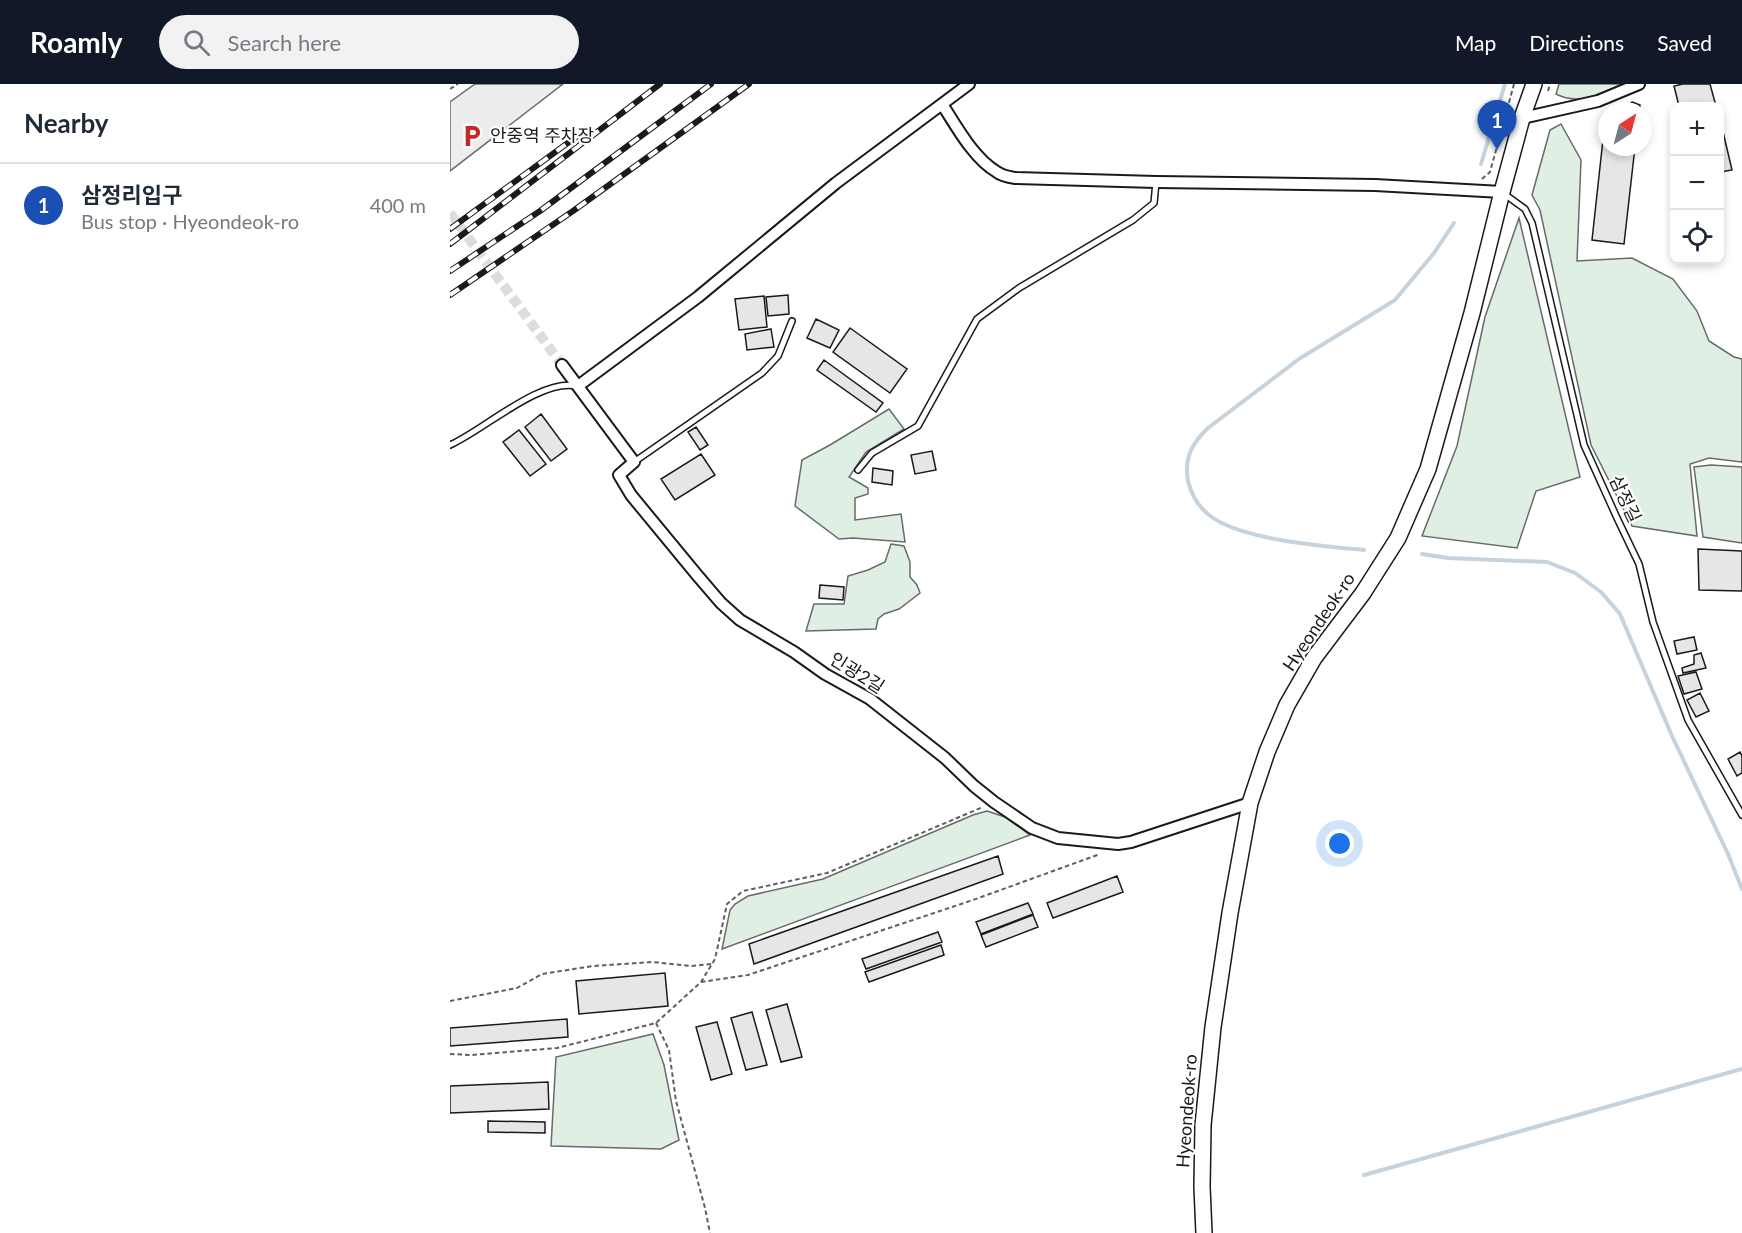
<!DOCTYPE html>
<html lang="en">
<head>
<meta charset="utf-8">
<style>
	:root { --surface:#fff; --page:#f2f2f3; --text:#1f2937; --muted:#747a83; --line:#e0e1e3; --accent:#111827 }
	body { margin:0; font-family:Lato,"Noto Sans KR",sans-serif; background:var(--page); color:var(--text) }
	.controls { position:absolute; right:18px; top:18px; display:grid; overflow:hidden; border-radius:12px; box-shadow:0 3px 9px #0003 }
	.controls button { width:54px; height:54px; display:grid; place-items:center; padding:0; border:0; border-bottom:2px solid var(--line); background:var(--surface); color:var(--text); font:30px sans-serif }
	.compass { position:absolute; left:1148px; top:18px; width:54px; height:54px; border-radius:50%; background:var(--surface); box-shadow:0 3px 9px #0003; rotate:36deg }
	.you { position:absolute; left:890px; top:760px; width:21px; height:21px; margin:-15px; border:4px solid #fff; border-radius:50%; background:#1a73e8; box-shadow:0 0 0 9px #1a73e833 }
	.badge { display:grid; place-items:center; width:39px; height:39px; border-radius:50%; background:var(--accent); color:#fff; font-size:20px; font-weight:700 }
	.pin { position:absolute; translate:-50% -50px; filter:drop-shadow(0 2px 3px #0008) }
	.pin::after { content:''; position:absolute; top:32px; width:21px; height:18px; background:inherit; clip-path:polygon(0 0,100% 0,50% 100%) }
	.list { margin:0; padding:0; list-style:none }
	h2 { display:flex; justify-content:space-between; align-items:center; height:78px; margin:0; padding:0 24px; font-size:26px }
	h2 small { font-size:20px; font-weight:400; color:var(--muted) }
	.list li { display:grid; grid-template-columns:39px 1fr auto; gap:18px; align-items:center; box-sizing:border-box; height:84px; padding:0 24px; border-top:2px solid var(--line) }
	.list b { display:block; font-size:22px; white-space:nowrap }
	.list p { margin:0; font-size:20px; white-space:nowrap; color:var(--muted) }
	.list em { font-size:20px; font-style:normal; color:var(--muted) }
	.icon { flex:none; width:33px; height:33px; fill:none; stroke:currentColor; stroke-width:2; stroke-linecap:round; stroke-linejoin:round }
	.map { position:relative; flex:none; width:1292px; height:1149px; overflow:hidden }
	header { display:flex; align-items:center; gap:36px; box-sizing:border-box; height:84px; padding:0 30px; background:var(--accent); color:#fff }
	header strong { font-size:28px }
	nav { display:flex; gap:33px; margin-inline-start:auto; font-size:21px }
	.search { width:420px; height:54px; background:var(--page); display:flex; align-items:center; gap:15px; box-sizing:border-box; padding:0 21px; border-radius:33px; color:var(--muted); font-size:22px }
	main { display:flex }
	aside { flex:1; background:var(--surface) }
	.map>svg:first-child { display:block }
</style>
</head>
<body>
<header>
<strong>Roamly</strong>
<div class="search"><svg class="icon" aria-label="search" viewBox="0 0 24 24"><circle cx="10" cy="10" r="6"/><path d="M15 15l6 6"/></svg>Search here</div>
<nav><a>Map</a><a>Directions</a><a>Saved</a></nav>
</header>
<main>
<aside>
<h2>Nearby<small></small></h2>
<ul class="list">
<li><span class="badge" style="background:#1a4fb4">1</span><div><b>삼정리입구</b><p>Bus stop · Hyeondeok-ro</p></div><em>400 m</em></li>
</ul>
</aside>
<div class="map">
<svg width="1292" height="1149" viewBox="0 0 1292 1149">
	<rect width="100%" height="100%" fill="#fff"/>
	<path fill="#e0efe3" stroke="#6a6a6a" stroke-width="1.5" d="M1109 0H1172C1150 10 1129 22 1106 10Z
		M1111 40 1131 76 1127 177 1182 174 1223 195 1247 227 1259 257 1284 273 1292 275V378L1259 374 1240 380 1247 452 1182 442 1141 361 1090 126 1082 111 1100 46Z
		M1069 134 1130 393 1086 407 1067 464 972 452 1007 362 1035 233Z
		M439 325 454 345 416 368 399 393 418 404V410L405 414V436L451 430 455 458 403 454 389 455 345 422 352 376 380 361Z
		M1261 381 1292 383V459L1253 453 1244 383Z
		M441 460 454 462 460 478V493L467 501 470 509 449 525 434 530 428 535 426 545 356 547 364 520H394L398 492 418 486 435 478Z
		M537 727 555 733 580 751 272 865 280 826 285 820 298 812 373 795 523 731Z
		M203 950 214 981 229 1056 211 1065 101 1062 106 973Z"/>
	<path fill="#ededed" stroke="#6a6a6a" stroke-width="1.5" d="M25 0H113L0 87V18Z"/>
	<g fill="none" stroke-linecap="round" stroke-linejoin="round">
		<path stroke="#c6d2dc" stroke-width="4" d="M1031 80 1055 0
			M914 466C873 462 790 456 759 431 748 422 741 410 738 397 734 374 742 359 758 344L849 275 945 216 984 169 1004 139
			M972 470 998 474 1097 478 1125 489 1151 508 1170 530 1222 652 1278 770 1292 805
			M914 1091 1292 985"/>
	</g>
	<path fill="#e6e6e6" stroke="#1a1a1a" stroke-width="1.5" d="M1233 0H1260L1266 22H1229L1224 2Z
		M1182 18 1190 21 1189 27H1169Z
		M1270 35 1282 86 1270 88Z
		M1157 36V63H1185L1174 160 1142 156 1155 37Z
		M338 211 339 230 318 232 316 213Z
		M314 212 317 243 289 246 285 215Z
		M366 235 389 246 380 264 357 254Z
		M400 244 457 285 440 309 383 268Z
		M321 245 324 263 297 266 295 250Z
		M374 276 433 319 426 328 367 286Z
		M91 330 117 365 101 377 75 343Z
		M246 343 258 361 250 366 238 348Z
		M69 346 96 380 80 392 53 358Z
		M482 367 486 386 465 390 461 371Z
		M251 370 265 391 225 416 211 395Z
		M423 384 443 387 442 401 422 398Z
		M1248 465 1292 467V507L1249 506Z
		M370 501 394 503 393 516 369 514Z
		M1244 553 1247 566 1227 570 1224 557Z
		M1251 569 1256 584 1233 589 1232 584 1244 580V571Z
		M1246 588 1252 605 1234 610 1228 592Z
		M1250 609 1259 627 1246 633 1237 616Z
		M1290 668 1292 672V689L1287 692 1278 675Z
		M548 772 553 790 304 880 299 860Z
		M667 792 673 808 603 834 597 819Z
		M578 819 583 830 531 850 526 838Z
		M583 831 588 843 536 863 531 851Z
		M488 848 492 858 416 885 412 875Z
		M491 861 494 871 419 898 415 888Z
		M215 889 218 922 129 930 126 897Z
		M337 920 352 973 331 978 316 926Z
		M302 928 317 981 296 986 281 934Z
		M117 935 118 953 0 962V944Z
		M267 938 282 990 261 996 246 943Z
		M98 998 99 1025 0 1029V1002Z
		M38 1037 95 1038V1049L38 1048Z"/>
	<g fill="none" stroke-linecap="round" stroke-linejoin="round">
		<path stroke="#ddd" stroke-width="10" stroke-dasharray="10 5" stroke-linecap="butt" d="M0 129 112 281"/>
		<g stroke="#1a1a1a" stroke-width="8">
			<path id="service" d="M1053 109 1075 125 1082 139 1134 361 1167 434 1189 480 1203 538 1238 636 1292 731
				M0 361C34 346 90 294 127 302
				M184 378 312 289 328 272 342 237
				M408 386 422 369 468 342 527 235 569 204 683 136 704 119 706 98"/>
		</g>
		<g stroke="#1a1a1a" stroke-width="14">
			<path id="minor" d="M492 20C506 42 524 75 547 88 552 92 559 93 565 94L706 98 925 101 1052 108
				M1072 34 1148 17 1189 0
				M112 281 184 378 169 391 181 411 247 491 271 519 290 536 344 568 375 590 420 615 495 674 524 702 544 718 582 744 608 754 668 760 681 758 800 719
				M128 302 248 213 386 99 519 0"/>
		</g>
		<g stroke="#1a1a1a" stroke-width="18">
			<path id="secondary" d="M754 1149 752 1103 753 1041 763 943 780 829 800 719 817 668 837 621 864 574 913 509 948 454 978 385 1022 229 1052 108 1072 34 1084 0"/>
		</g>
		<path stroke="#5f5f5f" stroke-width="2" stroke-dasharray="4.5 3" stroke-linecap="butt" d="M0 5 8 0
			M1098 7 1100 0
			M1032 95 1040 88 1064 0
			M251 898 298 891 523 816 650 770
			M0 917 67 904 92 890 143 882 203 878 241 882 261 880
			M206 939 219 966 226 1017 255 1124 260 1149
			M0 970 21 971 107 964 206 939 251 898 265 875 277 820 293 807 377 789 533 723"/>
		<use href="#service" stroke="#fff" stroke-width="5"/>
		<use href="#minor" stroke="#fff" stroke-width="10"/>
		<use href="#secondary" stroke="#fff" stroke-width="15"/>
		<g stroke="#1a1a1a" stroke-width="6">
			<path id="rail" d="M0 145 130 50
				M0 160 210 0
				M0 187 90 127 261 0
				M0 211 123 127 299 0"/>
		</g>
		<use href="#rail" stroke="#fff" stroke-width="4" stroke-dasharray="11" stroke-linecap="butt"/>
	</g>
	<defs>
		<g id="parking-bare" transform="scale(1.8)"><path d="M-3.5-5.5H1a3.5 3.5 0 0 1 0 7H-1V5.5H-3.5ZM-1-3.4V-.6H.8a1.4 1.4 0 0 0 0-2.8Z" fill="#c62828" stroke="#fff" stroke-width="2.5" paint-order="stroke"/></g>
	</defs>
	<g fill-rule="evenodd">
		<use href="#parking-bare" x="22" y="52"/>
	</g>
	<g text-anchor="middle" stroke-width="4.5" stroke-linejoin="round" paint-order="stroke">
		<g font-size="18" fill="#1a1a1a" stroke="#fff" text-anchor="start">
			<text x="40" y="58">안중역 주차장</text>
		</g>
		<g font-size="18" fill="#1a1a1a" stroke="#fff">
			<text transform="translate(1175 415) rotate(65)" y="6">삼정길</text>
			<text transform="translate(869 538) rotate(-56)" y="6">Hyeondeok-ro</text>
			<text transform="translate(407 589) rotate(32)" y="6">인광2길</text>
			<text transform="translate(737 1027) rotate(-86)" y="6">Hyeondeok-ro</text>
		</g>
	</g>
</svg>
<div class="controls">
<button>+</button>
<button>−</button>
<button><svg class="icon" aria-label="locate" viewBox="0 0 24 24"><circle cx="12" cy="12" r="6"/><path d="M12 2v4M12 18v4M2 12h4M18 12h4"/></svg></button>
</div>
<svg class="compass" viewBox="-18 -18 36 36"><path d="M0-13l5 13h-10z" fill="#e53935"/><path d="M0 13l5-13h-10z" fill="#747a83"/></svg>
<div class="you"></div>
<div class="pin badge" style="left:1047px;top:66px;background:#1a4fb4">1</div>
</div>
</main>
</body>
</html>
